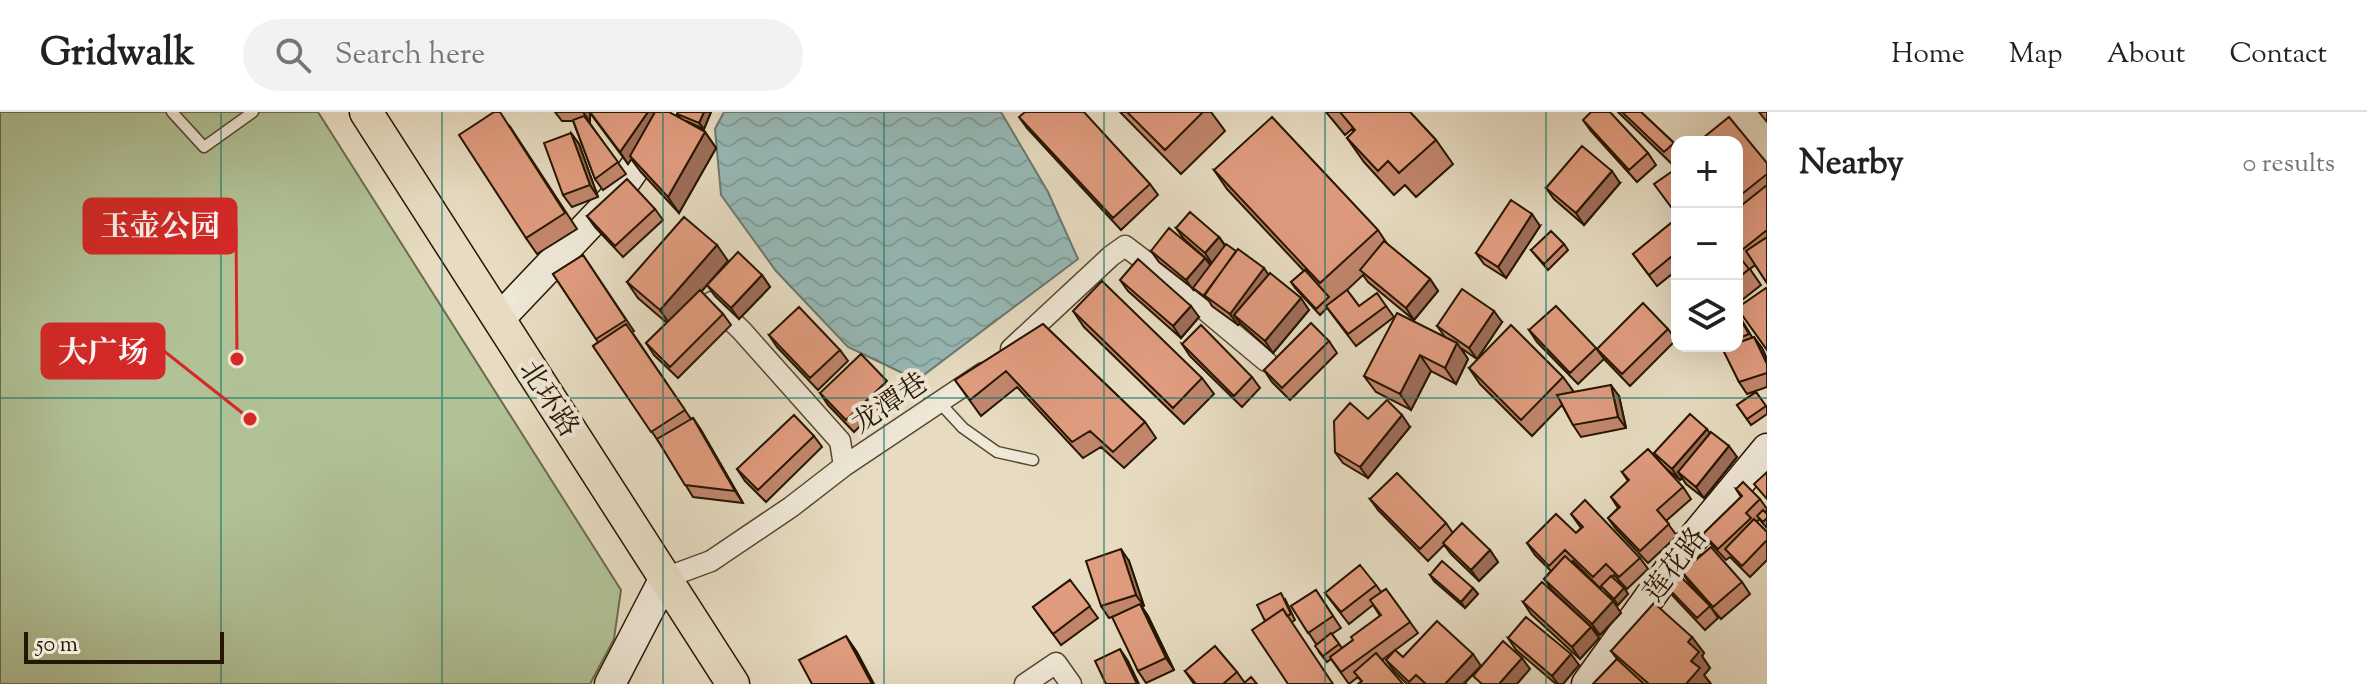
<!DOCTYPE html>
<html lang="en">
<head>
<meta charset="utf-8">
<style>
	:root { --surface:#fff; --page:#f2f2f2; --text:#222; --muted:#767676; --line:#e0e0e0 }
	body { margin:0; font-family:"Sorts Mill Goudy","Noto Serif SC",serif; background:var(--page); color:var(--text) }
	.controls { position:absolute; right:24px; top:24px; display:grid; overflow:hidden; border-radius:16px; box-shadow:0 8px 32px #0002 }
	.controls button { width:72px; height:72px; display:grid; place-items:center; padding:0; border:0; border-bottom:2px solid var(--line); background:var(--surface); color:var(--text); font:40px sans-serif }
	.scale { position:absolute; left:24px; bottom:20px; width:200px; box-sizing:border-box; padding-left:8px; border:4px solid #261500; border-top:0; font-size:22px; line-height:28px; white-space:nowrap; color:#261500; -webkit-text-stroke:6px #efe8d7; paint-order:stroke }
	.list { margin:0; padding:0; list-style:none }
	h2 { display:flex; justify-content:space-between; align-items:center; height:104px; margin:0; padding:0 32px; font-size:34px }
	h2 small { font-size:26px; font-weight:400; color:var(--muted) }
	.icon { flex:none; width:44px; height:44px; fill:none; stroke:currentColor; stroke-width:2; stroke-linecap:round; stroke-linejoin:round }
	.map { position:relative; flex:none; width:1767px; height:572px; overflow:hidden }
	header { display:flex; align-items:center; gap:48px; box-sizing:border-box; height:112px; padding:0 40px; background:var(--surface); border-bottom:2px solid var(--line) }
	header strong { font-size:38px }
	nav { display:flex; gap:44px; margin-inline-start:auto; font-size:28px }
	.search { width:560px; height:72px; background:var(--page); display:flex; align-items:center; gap:20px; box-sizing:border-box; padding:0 28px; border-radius:44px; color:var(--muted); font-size:30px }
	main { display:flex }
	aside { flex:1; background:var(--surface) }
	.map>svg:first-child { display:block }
</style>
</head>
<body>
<header>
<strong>Gridwalk</strong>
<div class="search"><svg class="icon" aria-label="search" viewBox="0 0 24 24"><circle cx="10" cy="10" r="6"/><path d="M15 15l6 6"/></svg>Search here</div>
<nav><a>Home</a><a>Map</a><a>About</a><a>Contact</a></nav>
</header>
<main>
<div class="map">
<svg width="1767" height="572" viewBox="0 0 1767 572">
	<defs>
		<pattern id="water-waves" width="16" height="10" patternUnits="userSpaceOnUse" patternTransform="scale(2)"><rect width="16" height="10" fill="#97bab8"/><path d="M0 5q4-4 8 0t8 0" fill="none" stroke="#829f9c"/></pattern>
	</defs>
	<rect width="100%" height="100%" fill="#e7dcc2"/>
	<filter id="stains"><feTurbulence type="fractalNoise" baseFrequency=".0025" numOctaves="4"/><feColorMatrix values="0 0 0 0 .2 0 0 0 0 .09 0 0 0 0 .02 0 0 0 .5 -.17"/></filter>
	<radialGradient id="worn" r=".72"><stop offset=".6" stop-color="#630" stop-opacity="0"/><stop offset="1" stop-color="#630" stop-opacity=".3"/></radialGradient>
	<path fill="#b1c297" stroke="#6c6c4c" stroke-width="2" d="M0 0H318L621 478 614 527 590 572H0Z"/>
	<path fill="url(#water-waves)" stroke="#6a786e" stroke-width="2" d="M724 0H1001L1048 80 1078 147 917 268 848 235 776 159 721 83 715 17Z"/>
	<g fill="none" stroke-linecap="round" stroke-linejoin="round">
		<g stroke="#564730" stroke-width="13">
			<path id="lane" d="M172 0 204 35 253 0
				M939 290 963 316 997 340 1033 348"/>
		</g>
		<g stroke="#564730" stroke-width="23">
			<path id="street" d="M712 190 742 219 840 329 844 354
				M1011 237 1111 144 1125 134 1162 162 1266 249
				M665 466 711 449 791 395 844 354 983 261
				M1025 572 1056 551 1071 572"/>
		</g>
		<g stroke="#261500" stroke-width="33">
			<path id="secondary" d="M499 207 613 87 673 0
				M610 572 665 466
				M1587 572 1686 435 1767 337"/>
		</g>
		<g stroke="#261500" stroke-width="35">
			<path id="primary" d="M366 0 733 572"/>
		</g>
		<use href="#lane" stroke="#efe8d7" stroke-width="10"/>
		<use href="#street" stroke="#efe8d7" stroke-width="20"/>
		<use href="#secondary" stroke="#efe8d7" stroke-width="30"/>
		<use href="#primary" stroke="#e7dcc2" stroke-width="32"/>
	</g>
	<path fill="#c2866d" stroke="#261500" stroke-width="2" d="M555 0H669L681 7 677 2 678 0H711L704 17 686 9 705 20 716 36 679 101 641 60 631 47 628 52 590 1V10H589L626 62 603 78 595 67 573 9H562Z
		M1120 0H1211L1225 19 1181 62Z
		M1326 0H1410L1436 28 1453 52 1416 85 1405 73 1394 83 1364 50 1347 26 1354 20 1352 17 1345 23Z
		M1618 0H1641L1674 31 1677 36V47L1672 52Z
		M1019 5 1150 72 1158 83 1121 118 1027 16Z
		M1583 8 1648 41 1656 53 1637 70 1591 19Z
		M509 13 577 117 537 142 526 126Z
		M571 21 579 32 598 85 572 95 563 83Z
		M1737 30 1767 51V171L1755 153 1750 157 1761 173 1737 192Z
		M1214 58 1378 118 1388 133 1430 167 1438 179 1414 208 1368 170 1363 163 1347 178 1359 194H1386L1394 205 1356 234 1327 196 1320 203 1295 176 1291 170 1304 159 1227 77Z
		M1620 71 1584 113 1554 87 1546 76Z
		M655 97 663 108 623 145 595 115 587 104Z
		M1540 114 1506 166 1484 152 1476 141Z
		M1176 116 1219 125 1225 133 1268 163 1309 198 1273 241 1240 211 1238 213 1212 194 1209 189 1159 150 1151 139 1210 153 1211 151 1184 127Z
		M1677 118V158L1657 174 1633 142Z
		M1564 132 1568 138 1548 158 1531 138Z
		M583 143 634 219 632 220 691 307 693 306 701 318 743 391 693 385 663 336 593 234 598 230 553 162Z
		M728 149 708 171 762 163 770 175 739 207 715 184 707 173 701 180 723 202 731 213 678 266 654 243 646 231 667 211 638 186 627 170Z
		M1120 168 1199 205 1181 226 1128 179Z
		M1073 199 1202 266 1214 282 1184 312 1084 215Z
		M1737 200 1752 225 1762 236 1767 247V275L1747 282 1739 270 1725 234H1737Z
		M1502 210 1477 247 1461 236 1468 247 1456 272 1431 259 1411 298 1376 280 1364 264 1445 225 1437 214Z
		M1043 212 1145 310 1156 326 1124 356 1101 335 1083 346 1017 275 981 304 955 268Z
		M1668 217 1676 228 1630 274 1605 248 1597 237Z
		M1529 218 1596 236 1604 247 1578 272 1537 230Z
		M769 223 840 238 848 249 818 278 777 235Z
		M1329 229 1337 241 1290 288 1272 270 1264 258Z
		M1182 232 1252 265 1260 276 1242 295 1190 244Z
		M1469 256 1563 265 1574 280 1619 284 1626 316 1581 325 1573 313 1562 293 1532 324 1480 272Z
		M887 269 895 280 854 320 828 293 820 281Z
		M1756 280 1767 296V302L1751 313 1737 293Z
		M1368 307 1410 315 1368 366 1343 351 1335 340Z
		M1710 321 1737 345 1704 386 1686 372 1682 366 1680 368 1662 353 1654 341Z
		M814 324 822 335 766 390 745 369 737 357Z
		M1622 360 1683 375 1691 387 1666 409 1677 424 1648 451 1616 417 1608 406 1618 396 1611 385 1628 369Z
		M1736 377 1760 387 1767 397 1766 401 1767 402V416L1759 407 1757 410 1767 420V448L1750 465 1730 445 1726 448 1712 433 1703 422 1741 385Z
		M1370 387 1446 411 1453 421 1490 438 1498 450 1479 469 1451 442 1444 433 1428 449 1378 398Z
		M1571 402 1640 446 1648 457 1627 477 1614 463 1612 465 1624 476 1628 482 1618 493 1602 475 1601 477 1573 449 1572 450 1621 501 1600 523 1552 478 1544 467 1551 459 1535 443 1527 431 1576 421 1581 416Z
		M1129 449 1144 494 1142 495 1148 504 1174 558 1146 571 1138 559 1115 504 1109 506 1101 494Z
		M1682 460 1742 470 1750 482 1721 507 1690 472Z
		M1430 463 1473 476 1478 482 1465 496 1434 469Z
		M1070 468 1098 506 1061 533 1033 495Z
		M1376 473 1381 480 1386 477 1418 521 1382 548 1361 569 1358 565 1349 572 1331 547 1327 550 1319 540 1316 532 1291 494 1316 478 1341 516 1332 522 1342 536 1353 528 1380 504 1373 493 1349 512 1325 481Z
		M1665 473 1710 494 1718 506 1705 518 1673 484Z
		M1285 487 1295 508 1292 510 1265 509Z
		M1523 490 1591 515 1599 526 1580 547 1531 502Z
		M1692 525 1704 541 1702 544 1710 556 1704 563 1711 572H1593L1617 547 1611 539Z
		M1508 526 1579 553 1563 572H1556L1516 538Z
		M1403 545 1481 554 1465 571 1467 572H1407L1394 559 1386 548Z
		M1185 559 1237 560 1245 571 1257 572H1194Z"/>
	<path fill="#9e6d59" stroke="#261500" stroke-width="2" d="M583 0H590V10Z
		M648 0H664L628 52 620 40Z
		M704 0H711L704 17 699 11Z
		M705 20 716 36 679 101 668 85Z
		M571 21 579 32 598 85 590 73Z
		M1612 59 1620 71 1584 113 1576 101Z
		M1532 102 1540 114 1506 166 1498 155Z
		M1219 125 1227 137 1213 153 1205 141Z
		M717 133 728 149 671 214 660 198Z
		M1205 146 1213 157 1193 176 1194 179 1186 168Z
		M1264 156 1272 168 1234 203 1240 211 1238 213 1230 202Z
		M762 163 770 175 739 207 731 196Z
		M1430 167 1438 179 1414 208 1406 196Z
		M1301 186 1309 198 1273 241 1265 229Z
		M1191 194 1199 205 1181 226 1173 214Z
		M1494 199 1502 210 1477 247 1469 236Z
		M1754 225 1762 236 1767 247V252Z
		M1457 231 1468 247 1456 272 1445 256Z
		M1420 243 1431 259 1411 298 1400 282Z
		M1611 273 1619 284 1626 316 1618 305Z
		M1402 303 1410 315 1368 366 1360 355Z
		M693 306 701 318 743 391 735 379Z
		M1707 317 1715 329 1678 360 1682 366 1680 368 1672 357Z
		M1729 334 1737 345 1704 386 1696 375Z
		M1121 437 1129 449 1144 494 1136 483Z
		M1490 438 1498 450 1479 469 1471 458Z
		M1473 476 1478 482 1465 496 1461 490Z
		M1624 476 1628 482 1618 493 1614 487Z
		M1613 489 1621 501 1600 523 1592 512Z
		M1140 492 1148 504 1174 558 1166 546Z
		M1591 515 1599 526 1580 547 1572 535Z
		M846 524 857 540 874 572H872Z
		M1692 525 1704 541 1702 544 1710 556 1704 563 1711 572H1686L1691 549 1688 530Z
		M1120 537 1128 549 1139 572H1137Z
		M1473 542 1481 554 1463 572H1445Z
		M1571 542 1579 553 1563 572H1558L1552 564Z
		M1522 546 1530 557 1517 572H1499Z"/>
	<path fill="#e19c7f" stroke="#261500" stroke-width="2" d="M494 0H500L565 101 526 126 459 23Z
		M590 0H648L620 40Z
		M655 0H669L705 20 668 85 630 44Z
		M678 0H704L699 11 677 2Z
		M1025 0H1084L1150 72 1113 106 1019 5Z
		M1127 0H1203L1165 38Z
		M1340 0H1410L1436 28 1399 61 1388 49 1378 59 1347 26 1355 18Z
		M1591 0H1610L1648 41 1629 58 1583 8Z
		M1622 0H1641L1674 31 1664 40Z
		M1759 0H1767V10Z
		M584 4 618 50 595 67 573 8Z
		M1272 5 1378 118 1320 171 1214 58Z
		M1729 5 1767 51V62L1737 86V30H1698Z
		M571 21 590 73 563 83 544 31Z
		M1582 34 1612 59 1576 101 1546 76Z
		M1674 58 1677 62V103L1654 72Z
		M627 67 655 97 615 134 587 104Z
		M1767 73V118L1737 142 1749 157 1737 167V97Z
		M1511 88 1532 102 1498 155 1476 141Z
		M1190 100 1219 125 1205 141 1176 116Z
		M684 105 717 133 660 198 627 170Z
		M1671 111 1677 118V140L1649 163 1633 142Z
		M1169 116 1205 146 1186 168 1151 139Z
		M1551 119 1564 132 1544 152 1531 138Z
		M1767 125V171L1746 139Z
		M1384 129 1430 167 1406 196 1360 158Z
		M1226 132 1236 139 1204 184 1193 176Z
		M1238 137 1264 156 1230 202 1204 183Z
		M738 140 762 163 731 196 707 173Z
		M583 143 626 208 596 227 553 162Z
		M1138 147 1191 194 1173 214 1120 168Z
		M1305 158 1329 185 1316 197 1291 170Z
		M1270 161 1301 186 1265 229 1234 203Z
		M1102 169 1202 266 1173 296 1073 199Z
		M1766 176 1767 178V238L1737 196Z
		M1462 177 1494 199 1469 236 1437 214Z
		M700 178 723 202 670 255 646 231Z
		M1347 178 1359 194 1377 181 1386 194 1348 222 1326 194Z
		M1643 191 1668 217 1622 262 1597 237Z
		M1556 194 1596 236 1570 261 1529 218Z
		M799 195 840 238 810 266 769 223Z
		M1397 201 1457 231 1445 256 1420 243 1400 282 1364 264Z
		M1737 202 1749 222 1742 225 1737 221Z
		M1311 211 1329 229 1282 276 1264 258Z
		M626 212 685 298 651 320 593 234Z
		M1043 212 1145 310 1113 340 1090 319 1072 330 1006 259 970 288 955 268Z
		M1201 213 1252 265 1234 284 1182 232Z
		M1511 213 1563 265 1521 308 1469 256Z
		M1754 225 1767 252V261L1739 270 1722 236 1728 234H1737V231Z
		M861 242 887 269 846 308 820 281Z
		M1611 273 1618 305 1573 313 1557 283Z
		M1756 280 1766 294 1747 307 1737 293Z
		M1387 288 1402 303 1360 355 1335 340 1334 309 1350 291 1368 307Z
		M1690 302 1707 317 1672 357 1654 341Z
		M794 303 814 324 758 378 737 357Z
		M693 306 735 379 685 373 657 327Z
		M1711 320 1729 334 1696 375 1678 360Z
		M1648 337 1683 375 1657 398 1669 412 1640 439 1608 406 1620 395 1611 385 1629 368 1622 360Z
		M1767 360V387L1754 372Z
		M1397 361 1446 411 1420 437 1370 387Z
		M1743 370 1760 387 1746 401 1751 406 1718 437 1703 422 1742 384 1736 377Z
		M1585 388 1640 446 1619 465 1606 452 1593 465 1565 438 1549 454 1527 431 1556 402 1576 421 1583 415 1571 402Z
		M1763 398 1767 402V406L1763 410 1757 404Z
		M1754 407 1767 420V428L1742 454 1725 437Z
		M1462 411 1490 438 1471 458 1443 431Z
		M1711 435 1742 470 1713 495 1682 460Z
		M1121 437 1136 483 1101 494 1086 449Z
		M1565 444 1613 489 1592 512 1544 467Z
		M1442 449 1473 476 1461 490 1430 463Z
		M1360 453 1376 473 1341 500 1325 481Z
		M1677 461 1710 494 1697 506 1665 473Z
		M1611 464 1624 476 1614 487 1601 474Z
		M1070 468 1090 494 1053 522 1033 495Z
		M1542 470 1591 515 1572 535 1523 490Z
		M1386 477 1410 510 1341 560 1330 545 1353 528 1351 525 1381 503 1370 488Z
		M1316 478 1333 504 1308 521 1291 494Z
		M1281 481 1291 502 1287 504 1283 497 1265 509 1257 493Z
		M1654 491 1692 525 1688 530 1699 540 1691 549 1700 556 1686 572H1649L1611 539Z
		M1140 492 1166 546 1138 559 1112 505Z
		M1283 497 1333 572H1288L1252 518Z
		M1526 505 1571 542 1552 564 1508 526Z
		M1437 509 1473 542 1445 572H1426L1416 563 1409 570 1386 548 1395 538 1403 545Z
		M1331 521 1339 532 1323 544 1315 534Z
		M846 524 872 572H812L799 548Z
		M1503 529 1522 546 1499 572H1482L1473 564Z
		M1215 534 1237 560 1223 572H1196L1185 559Z
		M1120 537 1137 572H1106L1095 549Z
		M1376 541 1403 572H1358L1362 569 1354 560Z
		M1617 547 1644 572H1593Z
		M1251 565 1257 572H1243Z"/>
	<path fill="none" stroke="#0f766e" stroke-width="2" stroke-opacity="0.55" d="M221 0V572M442 0V572M663 0V572M884 0V572M1104 0V572M1325 0V572M1546 0V572M0 286H1767"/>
	<g text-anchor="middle" stroke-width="8" stroke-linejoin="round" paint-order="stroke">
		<g font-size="28" fill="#261500" stroke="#efe8d7">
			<text transform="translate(550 286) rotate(57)" y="10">北环路</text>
			<text transform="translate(889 290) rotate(-34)" y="10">龙潭巷</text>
			<text transform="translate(1674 452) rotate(-53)" y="10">莲花路</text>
		</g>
	</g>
	<path fill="none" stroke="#d62828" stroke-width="3" d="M237 247L236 114M250 307L164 239"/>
	<g fill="#d62828" stroke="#efe8d7" stroke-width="3">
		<circle cx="237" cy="247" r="8"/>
		<circle cx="250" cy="307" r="8"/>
	</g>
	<g fill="#d62828" stroke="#d62828" stroke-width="3">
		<rect x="84" y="87" width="152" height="54" rx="8"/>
		<rect x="42" y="212" width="122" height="54" rx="8"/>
	</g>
	<g font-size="30" text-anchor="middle" font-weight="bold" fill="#fff">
		<text x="160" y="124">玉壶公园</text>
		<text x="103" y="250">大广场</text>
	</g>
	<rect width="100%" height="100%" filter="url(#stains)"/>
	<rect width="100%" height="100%" fill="url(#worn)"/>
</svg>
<div class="controls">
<button>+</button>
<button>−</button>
<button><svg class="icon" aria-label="layers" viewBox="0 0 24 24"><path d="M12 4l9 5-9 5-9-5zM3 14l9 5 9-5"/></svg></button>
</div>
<div class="scale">50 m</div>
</div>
<aside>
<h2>Nearby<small>0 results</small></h2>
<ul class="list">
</ul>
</aside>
</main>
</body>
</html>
